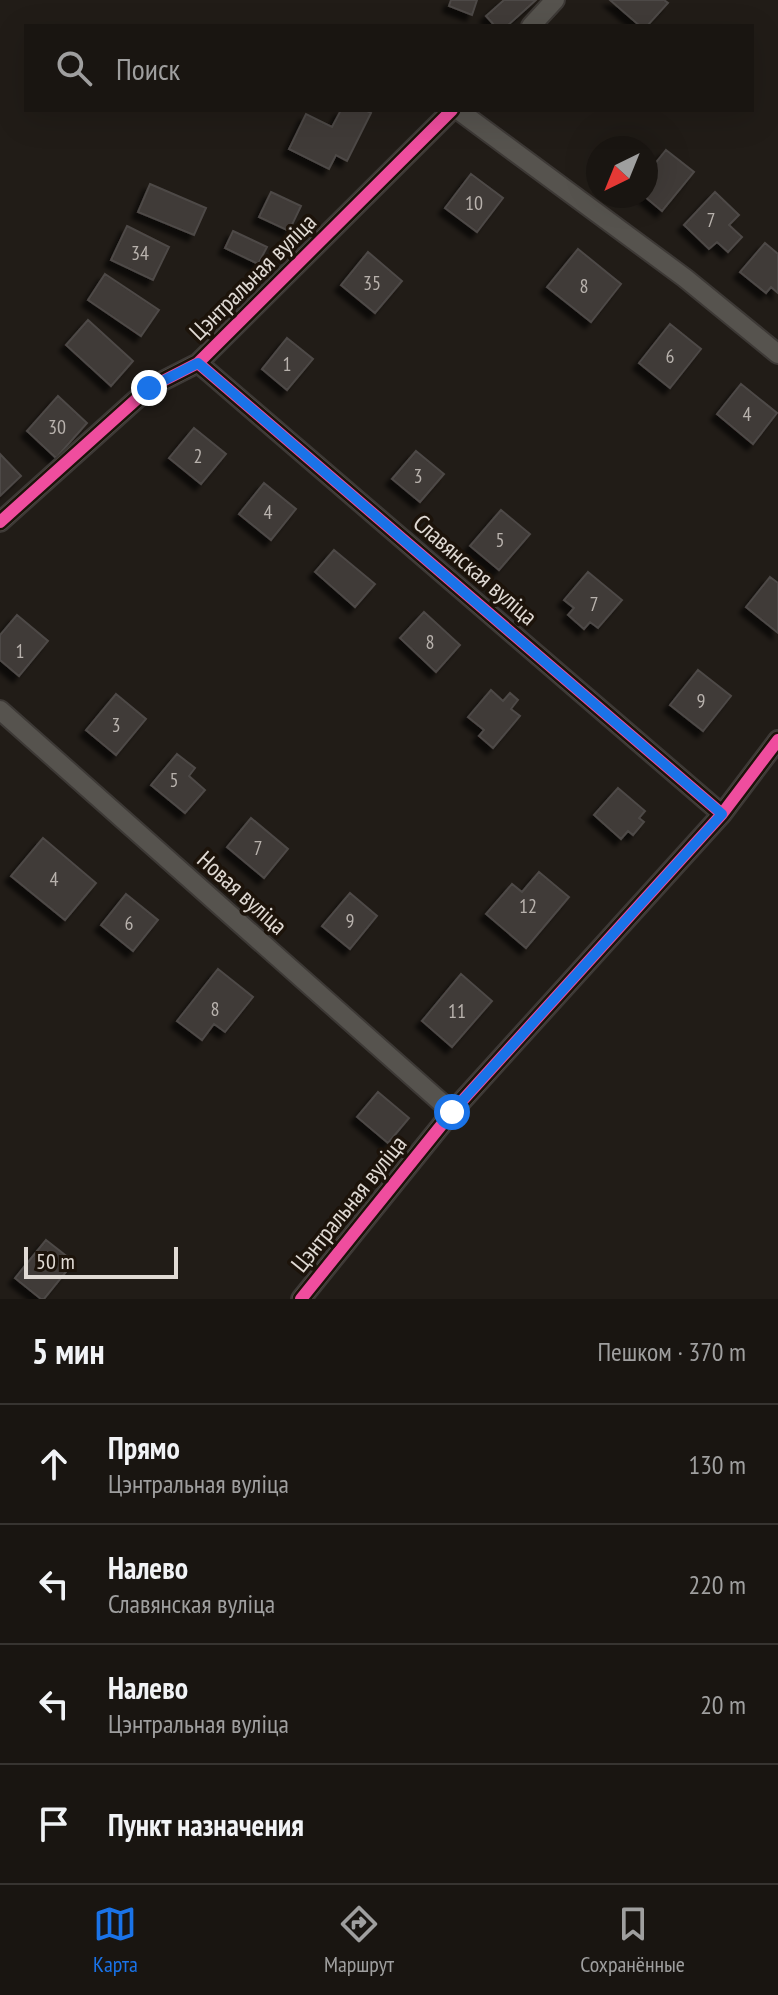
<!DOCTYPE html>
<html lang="ru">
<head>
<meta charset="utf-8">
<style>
	:root { --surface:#191511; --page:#221e1a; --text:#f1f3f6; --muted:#9f9f9f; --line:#373431; --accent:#1a73e8 }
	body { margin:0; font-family:"PT Sans Narrow",sans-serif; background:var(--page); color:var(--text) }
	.compass { position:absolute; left:586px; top:136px; width:72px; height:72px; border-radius:50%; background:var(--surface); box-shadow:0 8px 32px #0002; rotate:223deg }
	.scale { position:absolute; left:24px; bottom:20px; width:154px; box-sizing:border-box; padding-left:8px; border:4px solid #e0dad4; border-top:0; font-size:22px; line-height:28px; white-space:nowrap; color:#e0dad4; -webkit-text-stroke:6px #1c130a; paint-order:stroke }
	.stop { position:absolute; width:24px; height:24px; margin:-18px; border:6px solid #1a73e8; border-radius:50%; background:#fff }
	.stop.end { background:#1a73e8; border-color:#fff; box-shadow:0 2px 8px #0008 }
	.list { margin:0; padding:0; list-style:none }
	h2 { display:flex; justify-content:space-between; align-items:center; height:104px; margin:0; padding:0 32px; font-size:34px }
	h2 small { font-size:26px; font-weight:400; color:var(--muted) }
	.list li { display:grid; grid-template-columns:52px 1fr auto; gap:24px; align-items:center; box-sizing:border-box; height:120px; padding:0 32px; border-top:2px solid var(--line) }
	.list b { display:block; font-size:30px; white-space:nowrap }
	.list p { margin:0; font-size:26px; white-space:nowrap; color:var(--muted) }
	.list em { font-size:26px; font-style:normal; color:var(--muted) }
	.icon { flex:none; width:44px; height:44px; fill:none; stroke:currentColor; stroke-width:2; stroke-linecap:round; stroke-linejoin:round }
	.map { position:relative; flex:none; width:778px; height:1299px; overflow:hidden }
	.search { position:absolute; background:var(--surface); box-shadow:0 8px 32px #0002; left:24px; right:24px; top:24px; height:88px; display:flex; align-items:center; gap:20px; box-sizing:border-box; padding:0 28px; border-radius:0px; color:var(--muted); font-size:30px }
	.sheet { height:584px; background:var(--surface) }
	nav { display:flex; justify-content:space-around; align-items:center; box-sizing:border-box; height:112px; border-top:2px solid var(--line); background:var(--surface); font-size:22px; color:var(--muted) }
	nav a { display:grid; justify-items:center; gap:4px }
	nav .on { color:var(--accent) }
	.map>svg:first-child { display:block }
</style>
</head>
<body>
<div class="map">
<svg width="778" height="1299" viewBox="0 0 778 1299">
	<defs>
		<filter id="shadow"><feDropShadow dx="-6" dy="6" stdDeviation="2" flood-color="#0009"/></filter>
	</defs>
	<rect width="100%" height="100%" fill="#211c17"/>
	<path fill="#3f3a37" stroke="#4e4947" stroke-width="2" filter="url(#shadow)" d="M451 0H477L472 15 449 6Z
		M504 0H536L507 26H495L486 16Z
		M610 0H664L668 3 647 26H640Z
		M341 110H365L371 113 347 161 336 155 329 169 289 149 306 114 332 127Z
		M666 150 694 172 662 211 644 196H646V175Z
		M471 174 503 198 477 232 445 208Z
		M150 184 206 208 194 235 138 212Z
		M271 192 301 206 289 231 259 217Z
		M715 192 739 215 729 225 742 237 728 252 717 242 709 249 684 225Z
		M127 226 169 247 153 280 111 260Z
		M233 231 267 247 258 264 225 248Z
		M765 243 778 254V293L771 287 766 293 740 272Z
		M578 249 621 284 591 322 547 287Z
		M368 252 402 281 375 313 341 285Z
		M105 274 159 310 141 336 88 300Z
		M88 320 133 361 111 386 66 345Z
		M670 324 701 349 670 388 639 363Z
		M287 338 313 359 287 390 262 369Z
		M741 384 777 413 753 444 717 414Z
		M58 396 87 423 56 458 27 431Z
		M194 428 226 454 201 484 169 458Z
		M416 451 444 474 420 502 392 479Z
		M0 454 21 476 0 496Z
		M264 483 296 509 271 540 239 514Z
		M501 510 530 534 499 570 470 546Z
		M334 550 375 584 355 607 315 572Z
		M588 572 622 600 598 628 590 622 584 629 568 615 574 608 564 600Z
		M770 577 778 583V633L746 607Z
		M424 612 460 645 436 672 400 638Z
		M17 615 48 641 19 676 0 660V635Z
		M698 670 731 696 703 731 670 705Z
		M491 690 503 701 510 693 518 700 511 709 520 716 493 748 479 736 484 730 468 717Z
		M116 694 146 719 116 755 86 730Z
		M177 754 195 768 189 776 205 790 185 813 151 785Z
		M618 788 645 811 639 818 644 822 633 835 628 831 621 839 594 815Z
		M251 818 288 849 264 878 227 847Z
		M43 838 96 883 65 920 11 876Z
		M539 872 569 897 526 948 486 914 512 884 522 892Z
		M350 893 377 916 350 949 322 926Z
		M126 894 158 920 133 951 101 925Z
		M218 969 253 997 225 1032 214 1024 202 1040 177 1021Z
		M461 974 492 1001 452 1047 422 1021Z
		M378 1092 409 1118 388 1143 357 1117Z
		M46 1240 74 1262 44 1299H41L15 1278Z"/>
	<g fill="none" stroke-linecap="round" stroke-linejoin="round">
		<g stroke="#3d3936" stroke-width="22">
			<path id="minor" d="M531 26 555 0
				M458 110 685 278 778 354
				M198 363 722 814
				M0 522 149 388 198 363 452 110
				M0 710 452 1112
				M301 1299 452 1112 722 814 778 740"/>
		</g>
		<use href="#minor" stroke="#56534e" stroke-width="18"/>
		<g stroke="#1c130a" stroke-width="17">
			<path id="cycleway" d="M198 363 722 814
				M0 522 149 388 198 363 452 110
				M301 1299 452 1112 722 814 778 740"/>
		</g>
		<use href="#cycleway" stroke="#ef4d9e" stroke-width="12"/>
	</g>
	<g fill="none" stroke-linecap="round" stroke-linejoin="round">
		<path stroke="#1a73e8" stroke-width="10" d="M149 388 198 363 722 814 452 1112"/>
	</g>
	<g text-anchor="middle" stroke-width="7" stroke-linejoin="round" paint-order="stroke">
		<g font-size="20" fill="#b8b2ad">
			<text x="474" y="210">10</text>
			<text x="711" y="227">7</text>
			<text x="140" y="260">34</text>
			<text x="372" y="290">35</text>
			<text x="584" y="293">8</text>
			<text x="670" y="363">6</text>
			<text x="287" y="371">1</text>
			<text x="747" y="421">4</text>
			<text x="57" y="434">30</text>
			<text x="198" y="463">2</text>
			<text x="418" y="483">3</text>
			<text x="268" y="519">4</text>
			<text x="500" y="547">5</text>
			<text x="594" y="611">7</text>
			<text x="430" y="649">8</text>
			<text x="20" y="658">1</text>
			<text x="701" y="708">9</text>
			<text x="116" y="732">3</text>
			<text x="174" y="787">5</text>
			<text x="258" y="855">7</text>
			<text x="54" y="886">4</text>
			<text x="528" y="913">12</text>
			<text x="350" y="928">9</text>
			<text x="129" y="930">6</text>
			<text x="215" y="1016">8</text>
			<text x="457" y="1018">11</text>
		</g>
		<g font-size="24" fill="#e0dad4" stroke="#1c130a">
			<text transform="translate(253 277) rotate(-45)" y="8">Цэнтральная вуліца</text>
			<text transform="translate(475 570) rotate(41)" y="8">Славянская вуліца</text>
			<text transform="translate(242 893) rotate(42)" y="8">Новая вуліца</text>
			<text transform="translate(349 1204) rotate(-51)" y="8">Цэнтральная вуліца</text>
		</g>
	</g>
</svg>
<svg class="compass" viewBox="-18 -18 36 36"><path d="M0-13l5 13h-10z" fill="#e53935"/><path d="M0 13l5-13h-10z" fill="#9f9f9f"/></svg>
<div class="scale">50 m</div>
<div class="stop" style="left:452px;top:1112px"></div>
<div class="stop end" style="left:149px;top:388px"></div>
<div class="search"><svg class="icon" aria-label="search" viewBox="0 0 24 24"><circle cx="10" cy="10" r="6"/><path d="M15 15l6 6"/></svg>Поиск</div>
</div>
<section class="sheet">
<h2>5 мин<small>Пешком · 370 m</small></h2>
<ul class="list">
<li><svg class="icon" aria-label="ahead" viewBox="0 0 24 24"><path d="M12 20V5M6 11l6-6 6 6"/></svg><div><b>Прямо</b><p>Цэнтральная вуліца</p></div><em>130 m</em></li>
<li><svg class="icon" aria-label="left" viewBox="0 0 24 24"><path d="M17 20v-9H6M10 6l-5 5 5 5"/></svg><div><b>Налево</b><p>Славянская вуліца</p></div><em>220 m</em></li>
<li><svg class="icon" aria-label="left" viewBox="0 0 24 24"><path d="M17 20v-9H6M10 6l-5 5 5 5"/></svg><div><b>Налево</b><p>Цэнтральная вуліца</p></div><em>20 m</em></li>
<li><svg class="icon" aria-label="arrive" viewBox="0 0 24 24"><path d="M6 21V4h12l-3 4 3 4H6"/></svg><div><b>Пункт назначения</b></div></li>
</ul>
</section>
<nav>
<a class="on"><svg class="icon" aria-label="map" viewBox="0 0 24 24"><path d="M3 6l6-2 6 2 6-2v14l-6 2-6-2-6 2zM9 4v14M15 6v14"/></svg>Карта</a>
<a><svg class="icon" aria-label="directions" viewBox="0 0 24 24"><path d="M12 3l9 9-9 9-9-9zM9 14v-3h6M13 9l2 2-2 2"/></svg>Маршрут</a>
<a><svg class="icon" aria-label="saved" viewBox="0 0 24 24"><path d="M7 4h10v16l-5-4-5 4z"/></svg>Сохранённые</a>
</nav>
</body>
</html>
